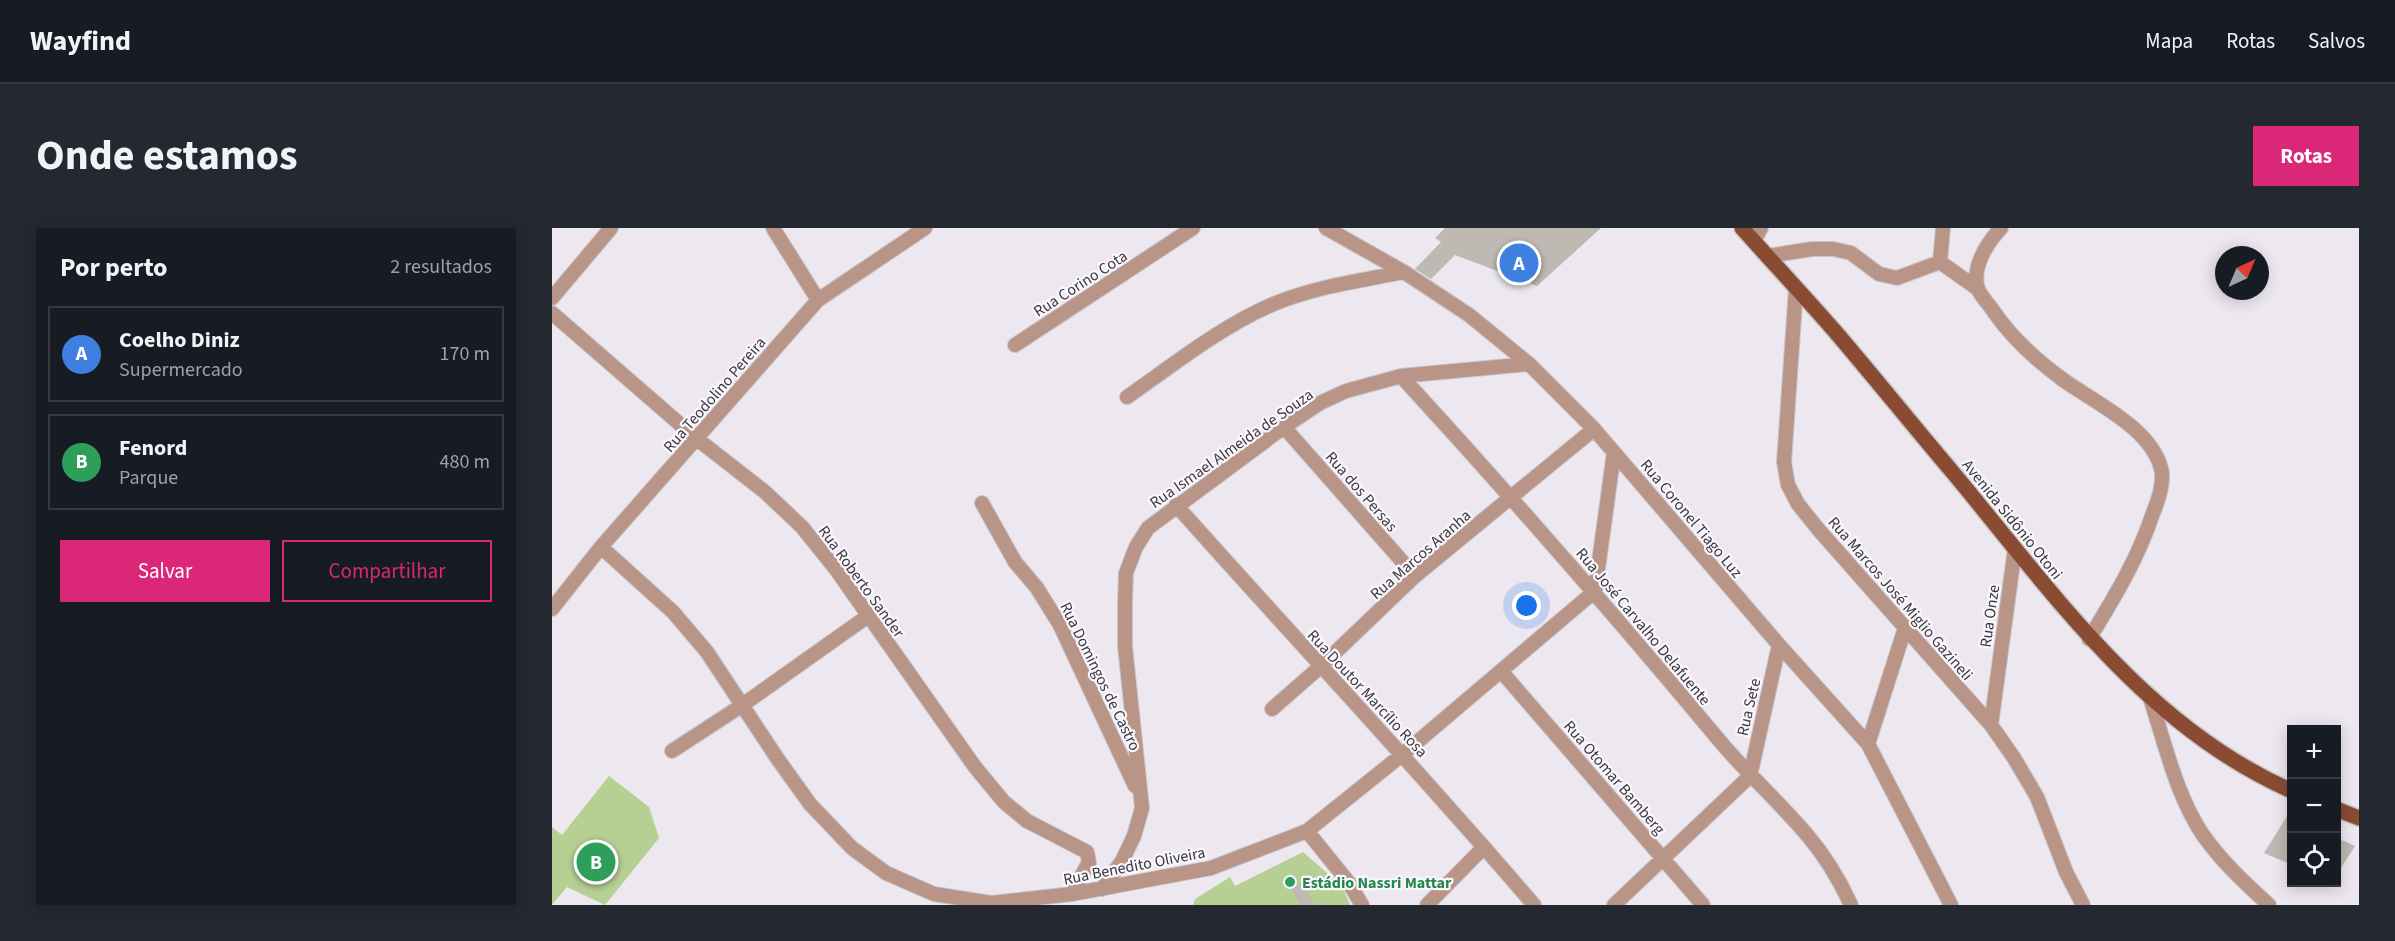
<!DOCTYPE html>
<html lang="pt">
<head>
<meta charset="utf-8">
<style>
	:root { --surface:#171b24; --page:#242831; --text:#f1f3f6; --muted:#9ea1a6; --line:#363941; --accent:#db2777 }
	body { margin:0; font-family:"Source Sans 3",sans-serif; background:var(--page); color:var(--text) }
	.controls { position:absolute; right:18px; bottom:18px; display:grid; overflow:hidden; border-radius:0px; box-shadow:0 3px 15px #0003 }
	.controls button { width:54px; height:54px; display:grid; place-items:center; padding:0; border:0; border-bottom:2px solid var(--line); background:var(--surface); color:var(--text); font:30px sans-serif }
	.compass { position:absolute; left:1663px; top:18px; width:54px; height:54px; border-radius:50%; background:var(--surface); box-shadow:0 3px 15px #0003; rotate:44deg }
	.you { position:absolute; left:975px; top:378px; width:21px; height:21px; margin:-15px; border:4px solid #fff; border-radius:50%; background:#1a73e8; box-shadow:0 0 0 9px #1a73e833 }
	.badge { display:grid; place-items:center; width:39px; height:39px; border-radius:50%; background:var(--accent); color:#fff; font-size:20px; font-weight:700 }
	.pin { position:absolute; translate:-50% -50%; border:3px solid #fff; box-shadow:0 2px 6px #0006 }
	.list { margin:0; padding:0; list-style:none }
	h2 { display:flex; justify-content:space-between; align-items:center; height:78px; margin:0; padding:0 24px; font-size:26px }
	h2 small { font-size:20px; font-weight:400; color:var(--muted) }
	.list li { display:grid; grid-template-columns:39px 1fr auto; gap:18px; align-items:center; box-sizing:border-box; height:96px; margin:0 12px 12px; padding:0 12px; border:2px solid var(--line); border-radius:0px }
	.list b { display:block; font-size:22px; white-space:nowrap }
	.list p { margin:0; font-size:20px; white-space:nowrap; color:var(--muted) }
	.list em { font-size:20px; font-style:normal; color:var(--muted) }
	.actions { display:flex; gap:12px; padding:18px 24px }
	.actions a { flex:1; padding:14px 0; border:2px solid var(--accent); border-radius:0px; text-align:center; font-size:21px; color:var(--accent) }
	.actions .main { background:var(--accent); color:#fff }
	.icon { flex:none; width:33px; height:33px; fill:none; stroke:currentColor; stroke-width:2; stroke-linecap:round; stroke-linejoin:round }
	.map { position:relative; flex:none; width:1807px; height:677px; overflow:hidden; border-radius:0px }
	header { display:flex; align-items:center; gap:36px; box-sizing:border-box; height:84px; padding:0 30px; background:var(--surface); border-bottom:2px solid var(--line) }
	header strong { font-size:28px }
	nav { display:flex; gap:33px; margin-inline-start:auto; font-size:21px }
	.intro { display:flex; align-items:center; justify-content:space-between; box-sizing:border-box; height:144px; padding:0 36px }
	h1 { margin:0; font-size:42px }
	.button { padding:15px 27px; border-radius:0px; background:var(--accent); color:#fff; font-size:21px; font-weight:700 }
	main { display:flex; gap:36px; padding:0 36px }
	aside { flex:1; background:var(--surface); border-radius:0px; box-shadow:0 3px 15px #0003 }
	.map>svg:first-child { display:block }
</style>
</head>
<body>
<header>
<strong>Wayfind</strong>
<nav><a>Mapa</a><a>Rotas</a><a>Salvos</a></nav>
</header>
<div class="intro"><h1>Onde estamos</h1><a class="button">Rotas</a></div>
<main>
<aside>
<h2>Por perto<small>2 resultados</small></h2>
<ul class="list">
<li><span class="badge" style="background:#3f7fe0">A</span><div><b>Coelho Diniz</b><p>Supermercado</p></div><em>170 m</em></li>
<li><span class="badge" style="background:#2e9e5b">B</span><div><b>Fenord</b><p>Parque</p></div><em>480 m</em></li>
</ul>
<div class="actions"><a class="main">Salvar</a><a>Compartilhar</a></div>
</aside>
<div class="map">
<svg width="1807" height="677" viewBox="0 0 1807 677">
	<rect width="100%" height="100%" fill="#ede8ef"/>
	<path fill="#b6d094" d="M57 548 97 579 107 610 53 677 15 659 0 677V599L10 607Z
		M751 624 790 658 798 677H641L643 671 678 649 683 658Z"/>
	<path fill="#beb9b2" d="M893 0H1049L985 58 903 27 879 51 863 41 889 14 883 10Z
		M1740 580V637L1712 625Z
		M1785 610 1803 618 1785 646Z
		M750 654 763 677H748L739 660Z"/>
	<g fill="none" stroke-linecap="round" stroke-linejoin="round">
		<g stroke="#c9c5cb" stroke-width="16">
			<path id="minor" d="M221 0 266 72
				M774 0 852 44 917 87 977 136 1042 201 1227 417 1316 516 1399 677
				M1449 0C1435 15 1419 40 1426 61 1429 69 1438 77 1442 84 1460 110 1484 132 1510 151 1541 174 1603 201 1610 245 1611 258 1606 273 1601 285 1586 331 1562 370 1537 411
				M1202 13 1209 0
				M1216 28 1260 21H1281L1299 25 1327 46 1345 50 1388 34 1391 0
				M1388 34 1426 61
				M1244 60 1232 234 1236 257 1246 276 1266 301 1439 497 1462 530 1485 569 1514 644 1531 677
				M0 70 59 0
				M0 85 145 211 213 264 250 299 283 340 423 539 452 574 475 593 535 624 537 634 520 666
				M463 117 641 0
				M849 148C960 269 1067 392 1172 518 1199 549 1229 576 1256 608 1273 628 1288 653 1299 677
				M575 169C621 137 667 100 719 77 761 59 807 53 852 44
				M732 199 863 348
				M430 275 463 334 485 360 508 397 583 558
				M624 277C743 411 866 541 982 677
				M49 319 121 384 155 424 225 530 258 576 300 620 334 645 382 666 439 675 520 666 659 640 755 603 851 526 1043 363 1062 224
				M0 381 49 319 266 72 373 0
				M949 443 1151 677
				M1598 470C1613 515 1624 567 1651 607 1670 634 1693 655 1717 677
				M720 481 768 439 863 348 1042 201
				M1439 497 1463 320
				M1316 516 1353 400
				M120 523 189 478 316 388
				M755 603 797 655 810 677
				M550 661 570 633 582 608 590 580 573 418V373L574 345 584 319 596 300 732 199 768 175 794 163 849 148 977 136
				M875 677 932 619
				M1062 677 1198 548 1227 417"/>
		</g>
		<g stroke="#c9c5cb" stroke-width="18">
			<path id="primary" d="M1190 0C1222 36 1255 71 1287 108 1326 154 1364 201 1403 247 1501 365 1594 499 1740 563
				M1784 581 1807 590"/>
		</g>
		<use href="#minor" stroke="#b89586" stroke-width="14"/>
		<use href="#primary" stroke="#894c32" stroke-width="15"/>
	</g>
	<circle fill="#2e9e5b" stroke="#faf6fd" stroke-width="2" cx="738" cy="654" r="6"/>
	<g text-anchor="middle" stroke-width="4.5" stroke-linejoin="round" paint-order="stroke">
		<g font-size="16" fill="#3a393b" stroke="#faf6fd">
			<text transform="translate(528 55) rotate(-33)" y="6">Rua Corino Cota</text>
			<text transform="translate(162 166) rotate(-49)" y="6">Rua Teodolino Pereira</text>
			<text transform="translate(679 220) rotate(-35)" y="6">Rua Ismael Almeida de Souza</text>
			<text transform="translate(810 263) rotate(49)" y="6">Rua dos Persas</text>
			<text transform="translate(1140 290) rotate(50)" y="6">Rua Coronel Tiago Luz</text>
			<text transform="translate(1461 291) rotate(51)" y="6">Avenida Sidônio Otoni</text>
			<text transform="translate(868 326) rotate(-41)" y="6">Rua Marcos Aranha</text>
			<text transform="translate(310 353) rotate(54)" y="6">Rua Roberto Sander</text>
			<text transform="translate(1349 370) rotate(49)" y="6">Rua Marcos José Miglio Gazineli</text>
			<text transform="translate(1437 388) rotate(-82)" y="6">Rua Onze</text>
			<text transform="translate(1092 398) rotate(50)" y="6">Rua José Carvalho Delafuente</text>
			<text transform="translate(549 448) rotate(64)" y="6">Rua Domingos de Castro</text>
			<text transform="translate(816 465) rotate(47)" y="6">Rua Doutor Marcílio Rosa</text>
			<text transform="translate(1196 479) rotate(-77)" y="6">Rua Sete</text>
			<text transform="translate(1063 549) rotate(49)" y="6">Rua Otomar Bamberg</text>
			<text transform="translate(582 637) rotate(-11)" y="6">Rua Benedito Oliveira</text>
		</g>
		<g font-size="16" font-weight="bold" fill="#27864d" stroke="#faf6fd" text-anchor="start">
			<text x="750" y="660">Estádio Nassri Mattar</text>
		</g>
	</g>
</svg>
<div class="controls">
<button>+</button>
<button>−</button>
<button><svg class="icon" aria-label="locate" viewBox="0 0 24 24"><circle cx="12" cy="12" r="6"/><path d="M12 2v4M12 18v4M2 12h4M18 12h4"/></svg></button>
</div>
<svg class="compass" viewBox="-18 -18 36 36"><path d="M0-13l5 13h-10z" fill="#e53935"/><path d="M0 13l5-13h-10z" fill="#9ea1a6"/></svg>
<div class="you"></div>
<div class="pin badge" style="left:967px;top:35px;background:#3f7fe0">A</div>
<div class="pin badge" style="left:44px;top:634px;background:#2e9e5b">B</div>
</div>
</main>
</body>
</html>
